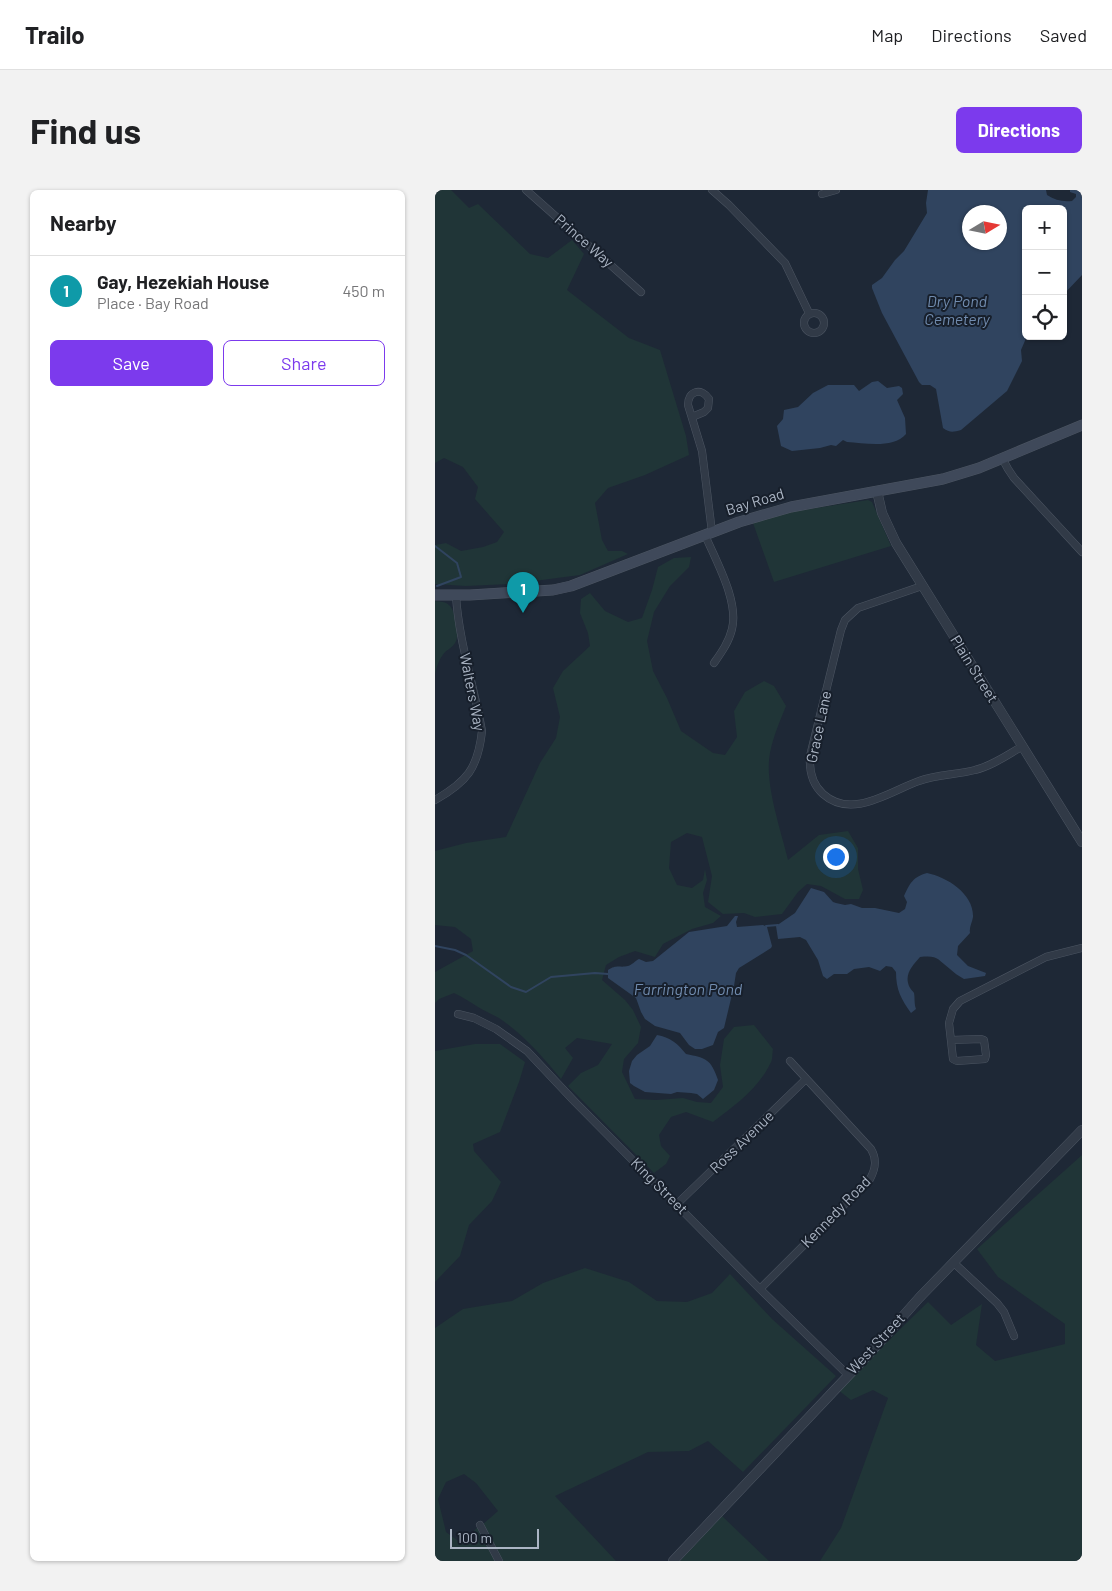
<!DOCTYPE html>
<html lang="en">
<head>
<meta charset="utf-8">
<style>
	:root { --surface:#fff; --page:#f2f2f2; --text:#202124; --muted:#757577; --line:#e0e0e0; --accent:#7c3aed }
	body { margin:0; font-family:Barlow,sans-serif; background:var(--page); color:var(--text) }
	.controls { position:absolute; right:15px; top:15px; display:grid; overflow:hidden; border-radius:8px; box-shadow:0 1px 4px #0004 }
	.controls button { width:45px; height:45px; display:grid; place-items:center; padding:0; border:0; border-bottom:1px solid var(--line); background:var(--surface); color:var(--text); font:25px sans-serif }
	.compass { position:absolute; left:527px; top:15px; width:45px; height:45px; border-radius:50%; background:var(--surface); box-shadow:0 1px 4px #0004; rotate:80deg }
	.scale { position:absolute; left:15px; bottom:12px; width:89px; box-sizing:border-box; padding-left:5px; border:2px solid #abb5c4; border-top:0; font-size:14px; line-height:18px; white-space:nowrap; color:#abb5c4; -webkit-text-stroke:4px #171f2b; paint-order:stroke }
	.you { position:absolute; left:400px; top:666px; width:18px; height:18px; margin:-12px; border:4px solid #fff; border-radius:50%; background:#1a73e8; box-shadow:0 0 0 8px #1a73e833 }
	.badge { display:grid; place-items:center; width:32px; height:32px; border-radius:50%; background:var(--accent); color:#fff; font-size:16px; font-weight:700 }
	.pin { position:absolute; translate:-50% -41px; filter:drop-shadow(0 1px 2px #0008) }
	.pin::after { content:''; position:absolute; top:26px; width:18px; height:15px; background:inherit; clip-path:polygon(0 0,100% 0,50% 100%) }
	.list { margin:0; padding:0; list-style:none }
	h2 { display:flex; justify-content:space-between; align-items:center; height:65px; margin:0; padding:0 20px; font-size:21px }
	h2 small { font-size:16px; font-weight:400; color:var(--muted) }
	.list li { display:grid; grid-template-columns:32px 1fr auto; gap:15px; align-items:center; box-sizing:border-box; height:70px; padding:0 20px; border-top:1px solid var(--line) }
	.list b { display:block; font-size:19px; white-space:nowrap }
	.list p { margin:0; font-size:16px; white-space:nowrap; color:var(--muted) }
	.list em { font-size:16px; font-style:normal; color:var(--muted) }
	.actions { display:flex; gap:10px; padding:15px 20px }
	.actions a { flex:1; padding:11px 0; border:1px solid var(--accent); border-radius:8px; text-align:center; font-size:18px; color:var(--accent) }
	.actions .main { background:var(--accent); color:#fff }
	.icon { flex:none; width:28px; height:28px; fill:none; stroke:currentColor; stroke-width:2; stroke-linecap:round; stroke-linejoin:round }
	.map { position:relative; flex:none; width:647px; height:1371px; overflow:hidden; border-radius:8px }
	header { display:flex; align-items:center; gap:30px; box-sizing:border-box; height:70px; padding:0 25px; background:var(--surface); border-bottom:1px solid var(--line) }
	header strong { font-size:24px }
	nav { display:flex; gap:28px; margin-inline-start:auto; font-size:18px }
	.intro { display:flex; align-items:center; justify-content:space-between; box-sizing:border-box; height:120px; padding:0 30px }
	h1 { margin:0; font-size:35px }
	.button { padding:12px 22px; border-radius:8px; background:var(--accent); color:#fff; font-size:18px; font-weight:700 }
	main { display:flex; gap:30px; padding:0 30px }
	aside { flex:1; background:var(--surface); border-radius:8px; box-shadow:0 1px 4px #0004 }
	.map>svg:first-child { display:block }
</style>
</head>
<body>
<header>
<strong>Trailo</strong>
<nav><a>Map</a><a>Directions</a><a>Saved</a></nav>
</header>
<div class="intro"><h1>Find us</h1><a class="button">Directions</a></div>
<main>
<aside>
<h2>Nearby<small></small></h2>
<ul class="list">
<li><span class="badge" style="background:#0f9aa8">1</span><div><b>Gay, Hezekiah House</b><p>Place · Bay Road</p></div><em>450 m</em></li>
</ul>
<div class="actions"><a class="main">Save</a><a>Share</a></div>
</aside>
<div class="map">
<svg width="647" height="1371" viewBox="0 0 647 1371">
	<rect width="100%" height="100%" fill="#1e2836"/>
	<path fill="#203537" d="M0 0H16L34 18 43 14 95 64 113 68 137 50 149 64 132 100 194 148 225 160 251 246 254 265 210 285 173 298 160 313 167 350 173 361H187L193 364 145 385 76 394 31 396 0 394V355L11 353 26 361 48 357 62 352 69 342 40 309 43 297 28 277 9 268 0 273Z
		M433 310 437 312 456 356 339 392 318 333 355 322Z
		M256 367 254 377 235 396 219 422 212 451 218 481 232 508 246 541 278 563 290 565 302 547 299 521 310 502 329 491 339 496 351 516C345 531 338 547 335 563 329 593 346 640 353 670L384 645 413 641 423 658V679L428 700 424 709H410L386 696 372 694 363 702 347 724 320 727 309 723 288 724 273 712 277 686 267 647 252 643 236 652 234 678 242 695 257 698 268 690 270 679 272 690 268 703 270 717 286 726 278 733 257 739 228 754 220 767 200 761 184 767 171 775 167 790 190 810 198 820 206 837 203 853 189 869 187 882 200 909 221 910 248 908 262 912 276 913 288 897 285 875 289 849 299 837 319 835 338 859C337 864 338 870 335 874 323 899 299 916 278 932L251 922 236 927 224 945 226 956 235 966 231 974 219 983 133 896 146 883 163 875 177 854 142 848 130 858 138 868 126 889C108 867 88 844 64 828 57 824 49 821 43 817 35 812 28 807 19 803L4 809 0 813V782L38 761 36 749 20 737 0 735V661L31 653 71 647 105 573 121 548 125 527 118 498 128 481 155 456 153 443 145 423 146 409 155 403 170 421 193 432 207 428 217 400 223 377 239 368Z
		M0 411C5 412 11 411 15 416 20 421 24 444 21 451 19 456 14 459 10 462 4 469 2 476 0 484Z
		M40 854H65L90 872 84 892 65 942 38 954 39 961 66 992 57 1011 34 1035 25 1066 0 1092V861Z
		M647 965V1371H385L406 1338 453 1208 438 1200 416 1210 403 1200 493 1112 516 1135 547 1114 541 1155 560 1171 630 1154V1134L563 1087 542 1059Z
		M150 1078 194 1092 222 1111 252 1112 277 1103 295 1084 337 1129 401 1186 308 1282 273 1251 254 1261 213 1262 120 1306 181 1371H65L47 1335 63 1321 41 1293 29 1284 11 1292 3 1309 11 1342 26 1353 45 1335 64 1371H0V1138L28 1119 77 1111 108 1093Z
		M287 1326 334 1371H245Z"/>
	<path fill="#30445f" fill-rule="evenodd" d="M493 0H611L612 5C620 10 627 12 637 11L641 7V4L635 2V0H645L647 8V85L628 105V19H591V146H592L586 160 587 171 572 201 526 240C518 242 515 243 508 238L501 199 495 195H487L484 192 447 123 437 98V95L447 88 460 70 469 61 492 23 491 13ZM534 22H564V52H534Z
		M443 191 452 198 464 196 467 198 468 204 462 210 470 228 471 244C458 259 430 253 412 252L408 250 401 256 396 255 385 258 357 261 346 256 342 236 348 229 349 220 363 217 378 203 393 195H419L424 201 437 192Z
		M492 683C512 687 539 704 538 727 537 733 534 737 535 743L523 756 522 765 533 776 551 783 550 786 529 789C524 786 519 783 515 779 502 769 503 765 485 767 478 775 469 784 474 796 475 799 478 801 479 803 480 808 479 814 481 819L476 823C466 809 461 800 461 782L457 777 451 776 445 781 434 777 419 779 412 784H399L392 789 388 786 383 770 371 750 365 747 343 749 341 736 360 723 376 698 389 702 398 712 401 713 410 715 416 714 427 718H440L464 723 470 719 472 712 469 706C475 693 478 687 492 683Z
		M300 726H303L301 732 302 737 328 735 332 737 337 756 336 758 304 778 301 783 299 796 289 838 283 842 278 855 267 859H260L254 855 245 843 220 836 210 829 206 822 201 808 173 788V780C182 774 184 778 193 776 197 775 200 771 204 769L211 772 218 771 254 742 292 736Z
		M222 845C235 847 243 854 251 864 271 868 276 869 283 890L279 900 268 909 262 904 256 903 242 902 236 904 210 902 199 896 195 893 194 881 197 871 202 865 215 856Z"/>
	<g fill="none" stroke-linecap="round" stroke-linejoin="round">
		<path stroke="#30445f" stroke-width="2" d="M0 356 22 373 26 387 2 396
			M331 736 343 735
			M0 756 20 760 31 765 76 797 91 802 116 787 160 783 173 784"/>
		<g stroke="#4c5562" stroke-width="8">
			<path id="minor" d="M91 0 206 102
				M277 0 294 15 350 73 374 123
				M387 4 401 0
				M369 133a10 10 0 1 1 20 0a10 10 0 1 1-20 0Z
				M257 227 269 222 273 218 274 209C266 197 253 201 253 215L267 261 277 342
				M567 268 573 279 579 288 647 362
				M270 345C281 371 304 411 297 439 294 452 286 463 279 473
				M487 396 423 418 410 430 406 440 375 566C374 581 377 594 388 604 417 630 455 601 484 591 502 584 522 585 540 580 557 576 572 565 588 556
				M0 610C32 592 43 578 47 541 39 496 24 452 21 406
				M23 824 39 828 61 839 92 861 140 912 325 1099 413 1185
				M516 850 546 849 549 850 551 865 550 869 522 871 518 869 514 833 518 819 525 811 611 767 647 758
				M242 1014 371 889
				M519 1073 562 1113 569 1122 579 1146
				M325 1099 435 989C441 978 442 969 436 959L355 871
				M45 1335 64 1371"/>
		</g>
		<g stroke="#4c5562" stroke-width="10">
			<path id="tertiary" d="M442 301 447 323 461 353 647 652
				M238 1371 446 1151 484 1108 647 940"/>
		</g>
		<g stroke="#4c5562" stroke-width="11">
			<path id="secondary" d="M0 405H35L118 400 136 396 304 332 356 317 508 289 544 278 647 235"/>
		</g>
		<use href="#minor" stroke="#313a47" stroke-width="7"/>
		<use href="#tertiary" stroke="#313a47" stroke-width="9"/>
		<use href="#secondary" stroke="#3f495a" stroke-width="10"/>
	</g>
	<g text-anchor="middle" stroke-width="4" stroke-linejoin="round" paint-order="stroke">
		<g font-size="15" fill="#abb5c4" stroke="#171f2b">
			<text transform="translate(149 51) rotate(41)" y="5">Prince Way</text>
			<text transform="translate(320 312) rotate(-17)" y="5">Bay Road</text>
			<text transform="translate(539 479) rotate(58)" y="5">Plain Street</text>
			<text transform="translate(37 502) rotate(79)" y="5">Walters Way</text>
			<text transform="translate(384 537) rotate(-78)" y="5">Grace Lane</text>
			<text transform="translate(307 952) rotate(-44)" y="5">Ross Avenue</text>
			<text transform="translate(224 996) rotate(45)" y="5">King Street</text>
			<text transform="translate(401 1022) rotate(-46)" y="5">Kennedy Road</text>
			<text transform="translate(441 1154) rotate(-47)" y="5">West Street</text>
		</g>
		<g font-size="16" font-style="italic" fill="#718caf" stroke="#171f2b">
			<text x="522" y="117">Dry Pond<tspan x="522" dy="18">Cemetery</tspan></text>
			<text x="253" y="805">Farrington Pond</text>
		</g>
	</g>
</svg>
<div class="controls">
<button>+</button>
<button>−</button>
<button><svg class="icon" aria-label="locate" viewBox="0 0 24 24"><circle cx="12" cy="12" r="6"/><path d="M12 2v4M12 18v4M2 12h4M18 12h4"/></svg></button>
</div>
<svg class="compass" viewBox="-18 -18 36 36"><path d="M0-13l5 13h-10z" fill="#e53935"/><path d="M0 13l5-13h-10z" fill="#757577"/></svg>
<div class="scale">100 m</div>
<div class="you"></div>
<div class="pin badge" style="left:88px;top:423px;background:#0f9aa8">1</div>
</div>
</main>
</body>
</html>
